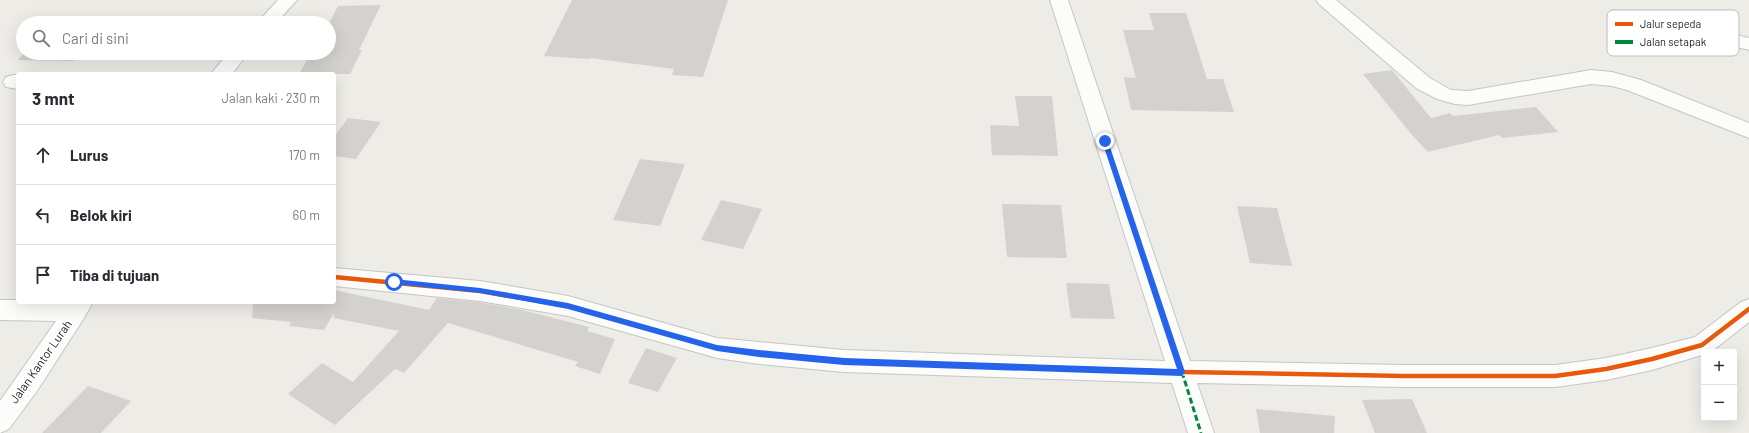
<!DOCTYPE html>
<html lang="id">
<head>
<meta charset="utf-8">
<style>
	:root { --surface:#fff; --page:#f2f2f3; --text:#2b2b33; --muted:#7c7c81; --line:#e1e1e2 }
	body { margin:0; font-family:Barlow,sans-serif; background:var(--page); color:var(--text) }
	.controls { position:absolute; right:12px; bottom:12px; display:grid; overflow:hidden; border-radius:4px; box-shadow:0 4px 16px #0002 }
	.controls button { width:36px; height:36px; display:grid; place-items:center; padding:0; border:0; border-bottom:1px solid var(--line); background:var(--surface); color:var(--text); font:20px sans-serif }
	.stop { position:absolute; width:12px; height:12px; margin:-9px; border:3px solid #2563eb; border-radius:50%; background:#fff }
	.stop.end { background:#2563eb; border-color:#fff; box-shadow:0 1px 4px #0008 }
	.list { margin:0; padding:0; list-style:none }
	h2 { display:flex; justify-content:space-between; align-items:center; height:52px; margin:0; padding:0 16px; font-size:17px }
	h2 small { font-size:13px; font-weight:400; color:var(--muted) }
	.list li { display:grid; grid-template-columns:26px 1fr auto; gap:12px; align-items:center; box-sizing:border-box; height:60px; padding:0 16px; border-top:1px solid var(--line) }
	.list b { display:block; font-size:15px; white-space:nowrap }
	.list em { font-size:13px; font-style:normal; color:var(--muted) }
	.icon { flex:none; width:22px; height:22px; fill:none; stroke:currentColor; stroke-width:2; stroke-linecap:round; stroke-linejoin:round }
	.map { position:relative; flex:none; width:1749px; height:433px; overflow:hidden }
	.search { position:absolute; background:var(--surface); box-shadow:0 4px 16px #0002; left:16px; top:16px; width:320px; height:44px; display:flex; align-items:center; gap:10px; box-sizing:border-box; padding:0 14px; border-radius:22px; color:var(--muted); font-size:15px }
	.panel { position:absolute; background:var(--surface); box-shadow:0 4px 16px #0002; left:16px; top:72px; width:320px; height:232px; border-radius:4px }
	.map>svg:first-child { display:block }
</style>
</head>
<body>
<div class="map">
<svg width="1749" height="433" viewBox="0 0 1749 433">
	<rect width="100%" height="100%" fill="#edece7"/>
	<path fill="#d3d2ce" d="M572 0H728L703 77 672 75 674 69 590 58 589 59 544 56Z
		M381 5 359 50H362L350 74H299L311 53H329V23L338 6Z
		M1149 13H1186L1207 79H1223L1234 112 1131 110 1124 77 1136 78 1123 30H1154Z
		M24 53H80L74 61 18 60Z
		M1392 70 1431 118 1450 113 1453 116 1536 107 1558 132 1502 138 1499 135 1428 152 1412 135 1363 74Z
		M1015 96H1052L1058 156 992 155 990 125 1019 126Z
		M348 118 381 122 356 159 334 156V137Z
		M640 159 685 164 660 226 613 220Z
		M721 200 762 209 743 249 701 240Z
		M1002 204 1061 205 1067 258 1007 257Z
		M1237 206 1277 208 1292 266 1250 263Z
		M1066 283 1109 284 1115 319 1071 318Z
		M334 290 429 310 437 298 477 302 522 310 589 327 587 331 615 339 600 374 575 366 578 362 448 323 404 373 395 369 335 425 288 394 322 363 353 382 399 331 334 318V313L324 330 289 326 291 322 252 318 253 302H334Z
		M646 348 677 358 658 392 628 383Z
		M88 386 131 401 101 433H42Z
		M1412 399 1427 433H1375L1362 400Z
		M1256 409 1335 416 1334 433H1260Z"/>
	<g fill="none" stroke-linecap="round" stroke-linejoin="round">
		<g stroke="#c5c5c3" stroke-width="2">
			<path id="minor" d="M278 0H297L276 23H257Z
				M1050 0H1068L1190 361 1404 365H1555L1606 358 1652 348 1695 337 1741 302 1749 299V322L1711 352H1704V355H1702L1652 370 1606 380 1555 387H1404L1197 383 1214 433H1188L1172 383 844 372 759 364 717 358 568 316 480 301 334 286V268L480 281 568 296 717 338 759 342 844 350 1165 361Z
				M1316 0H1336L1430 78 1451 90 1468 91 1591 70 1612 72 1641 80 1749 123V138L1627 90 1612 86 1591 84 1468 105 1455 104 1437 99 1416 88 1319 4Z
				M1679 21 1749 38V50L1673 31 1670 27 1673 23Z
				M228 53H248L232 74H211Z
				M13 75H18V89L6 87 3 82 6 77Z
				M0 300H18V302H93L84 318 37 391 9 429 0 433V401L56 321 0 320Z"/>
		</g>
		<use href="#minor" fill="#fcfcfb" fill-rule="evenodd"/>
		<path stroke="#00873e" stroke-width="3" stroke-dasharray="6 3" stroke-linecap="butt" d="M1182 372 1201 433"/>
		<g stroke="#fff" stroke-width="7">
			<path id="cycleway" d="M334 277 480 291 568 306 717 348 759 353 844 361 1182 372 1404 376H1555L1606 369 1652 359 1702 345 1749 309"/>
		</g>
		<use href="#cycleway" stroke="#e8590c" stroke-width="4.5"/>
	</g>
	<path fill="#2563eb" d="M1105 139 1108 141 1185 372 1182 376 844 365 759 357 717 351 568 309 480 293 394 284 391 282 394 279 480 288 568 303 717 345 759 350 844 358 1177 369 1102 141Z"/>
	<g text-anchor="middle" stroke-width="3" stroke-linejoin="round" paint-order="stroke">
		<g font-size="12" fill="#1e1e1e" stroke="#fff">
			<text transform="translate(41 362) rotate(-55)" y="4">Jalan Kantor Lurah</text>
		</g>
	</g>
	<rect x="1607" y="10" width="132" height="46" rx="6" fill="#fff" stroke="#bcbcbc" stroke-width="1"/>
	<rect x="1615" y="22" width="18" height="4" fill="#e8590c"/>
	<rect x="1615" y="40" width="18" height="4" fill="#00873e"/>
	<g font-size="11" fill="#1e1e1e">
		<text x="1640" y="28">Jalur sepeda</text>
		<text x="1640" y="46">Jalan setapak</text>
	</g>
</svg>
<div class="controls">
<button>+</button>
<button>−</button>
</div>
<div class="stop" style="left:394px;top:282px"></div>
<div class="stop end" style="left:1105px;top:141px"></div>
<div class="search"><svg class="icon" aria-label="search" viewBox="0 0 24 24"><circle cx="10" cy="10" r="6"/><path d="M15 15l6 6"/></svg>Cari di sini</div>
<section class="panel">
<h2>3 mnt<small>Jalan kaki · 230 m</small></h2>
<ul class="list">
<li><svg class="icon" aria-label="ahead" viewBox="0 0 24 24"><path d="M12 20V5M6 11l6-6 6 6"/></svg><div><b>Lurus</b></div><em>170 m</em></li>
<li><svg class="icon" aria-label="left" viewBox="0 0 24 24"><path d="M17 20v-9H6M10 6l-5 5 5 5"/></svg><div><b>Belok kiri</b></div><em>60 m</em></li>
<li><svg class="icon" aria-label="arrive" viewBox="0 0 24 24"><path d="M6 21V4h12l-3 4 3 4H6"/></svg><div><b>Tiba di tujuan</b></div></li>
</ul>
</section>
</div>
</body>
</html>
